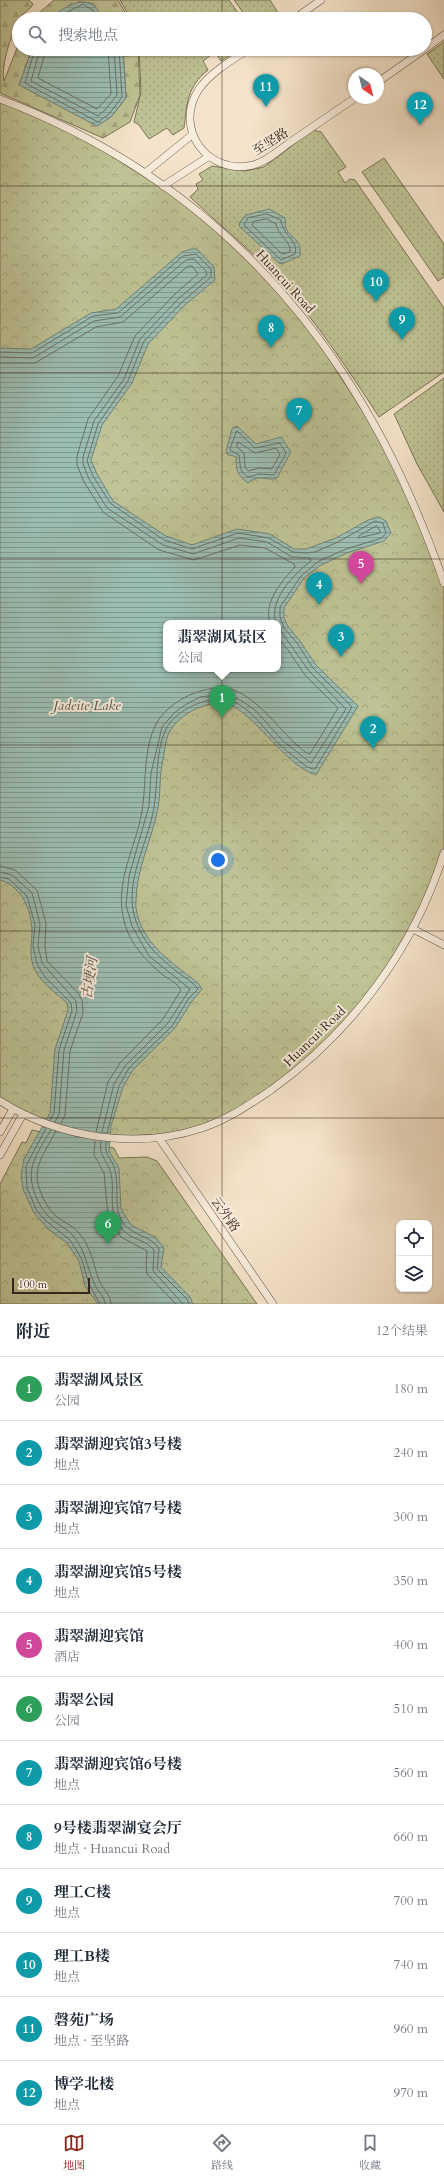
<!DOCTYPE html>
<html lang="zh">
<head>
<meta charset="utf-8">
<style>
	:root { --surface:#fff; --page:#f6f6f7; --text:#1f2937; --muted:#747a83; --line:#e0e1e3; --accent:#8f2418 }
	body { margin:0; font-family:Cardo,"Noto Serif SC",serif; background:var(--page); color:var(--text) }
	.controls { position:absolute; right:12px; bottom:12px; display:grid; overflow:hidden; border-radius:8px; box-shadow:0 1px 3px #0004 }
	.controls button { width:36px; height:36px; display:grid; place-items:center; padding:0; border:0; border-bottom:1px solid var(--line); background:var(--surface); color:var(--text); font:20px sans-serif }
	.compass { position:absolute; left:348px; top:68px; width:36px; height:36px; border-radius:50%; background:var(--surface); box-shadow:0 1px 3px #0004; rotate:145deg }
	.scale { position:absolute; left:12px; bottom:10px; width:78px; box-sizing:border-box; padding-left:4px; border:2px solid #36261c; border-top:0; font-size:11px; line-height:14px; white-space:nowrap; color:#36261c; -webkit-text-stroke:3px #f8eddd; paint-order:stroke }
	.you { position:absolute; left:218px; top:860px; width:14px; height:14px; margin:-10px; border:3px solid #fff; border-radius:50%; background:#1a73e8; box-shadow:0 0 0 6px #1a73e833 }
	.badge { display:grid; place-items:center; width:26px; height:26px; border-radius:50%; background:var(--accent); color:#fff; font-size:13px; font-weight:700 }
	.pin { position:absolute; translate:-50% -33px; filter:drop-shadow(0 1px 2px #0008) }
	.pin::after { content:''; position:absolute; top:21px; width:14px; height:12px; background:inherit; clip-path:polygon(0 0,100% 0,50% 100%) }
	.popup { position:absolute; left:163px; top:620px; width:118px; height:52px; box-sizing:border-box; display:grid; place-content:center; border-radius:8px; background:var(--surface); filter:drop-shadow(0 1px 3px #0005); font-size:13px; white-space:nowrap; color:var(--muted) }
	.popup b { font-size:15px; color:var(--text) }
	.popup::after { content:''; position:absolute; left:50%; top:100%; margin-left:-8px; border:8px solid transparent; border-top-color:var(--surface) }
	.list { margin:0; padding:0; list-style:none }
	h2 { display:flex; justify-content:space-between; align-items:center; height:52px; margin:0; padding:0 16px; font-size:17px }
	h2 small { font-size:13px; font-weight:400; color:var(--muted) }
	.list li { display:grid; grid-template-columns:26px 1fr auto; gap:12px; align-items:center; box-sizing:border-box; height:64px; padding:0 16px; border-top:1px solid var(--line) }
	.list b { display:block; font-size:15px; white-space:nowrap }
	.list p { margin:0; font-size:13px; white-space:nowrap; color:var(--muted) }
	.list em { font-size:13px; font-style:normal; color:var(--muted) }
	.icon { flex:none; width:22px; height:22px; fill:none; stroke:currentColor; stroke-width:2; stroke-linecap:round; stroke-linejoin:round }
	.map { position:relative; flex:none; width:444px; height:1304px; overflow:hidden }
	.search { position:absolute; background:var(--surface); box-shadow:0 1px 3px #0004; left:12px; right:12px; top:12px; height:44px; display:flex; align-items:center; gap:10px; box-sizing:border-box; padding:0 14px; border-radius:22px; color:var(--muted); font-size:15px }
	.sheet { height:820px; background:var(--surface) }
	nav { display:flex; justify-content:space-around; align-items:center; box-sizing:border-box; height:56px; border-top:1px solid var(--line); background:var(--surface); font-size:11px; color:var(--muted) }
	nav a { display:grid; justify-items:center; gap:2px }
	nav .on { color:var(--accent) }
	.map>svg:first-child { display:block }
</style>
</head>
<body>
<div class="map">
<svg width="444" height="1304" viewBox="0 0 444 1304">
	<defs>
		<pattern id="grass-dots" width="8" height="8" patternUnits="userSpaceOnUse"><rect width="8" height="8" fill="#bfc395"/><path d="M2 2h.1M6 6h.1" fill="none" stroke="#a5a780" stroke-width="1.8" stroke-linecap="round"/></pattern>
		<pattern id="forest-firs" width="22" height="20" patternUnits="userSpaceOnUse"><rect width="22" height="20" fill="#bfc395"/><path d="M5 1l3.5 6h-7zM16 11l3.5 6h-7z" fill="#a5a780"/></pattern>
		<pattern id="park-crowns" width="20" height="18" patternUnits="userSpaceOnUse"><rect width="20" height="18" fill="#bfc395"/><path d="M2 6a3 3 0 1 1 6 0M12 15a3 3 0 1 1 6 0" fill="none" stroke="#a5a780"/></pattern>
		<pattern id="water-rules" width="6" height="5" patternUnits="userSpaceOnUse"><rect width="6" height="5" fill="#9cbfb5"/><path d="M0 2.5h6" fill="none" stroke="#809b92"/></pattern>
	</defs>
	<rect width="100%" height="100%" fill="#f5e4cb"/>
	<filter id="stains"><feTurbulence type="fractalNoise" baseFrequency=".005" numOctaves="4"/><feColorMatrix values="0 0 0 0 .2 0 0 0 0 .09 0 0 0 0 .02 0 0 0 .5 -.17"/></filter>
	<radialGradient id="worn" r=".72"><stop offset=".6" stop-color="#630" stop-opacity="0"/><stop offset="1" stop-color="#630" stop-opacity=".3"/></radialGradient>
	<path fill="url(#grass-dots)" stroke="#7a7458" d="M120 0H229L242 19H131Z
		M234 0H270L282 19H248Z
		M444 42V79L427 54Z
		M139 49H239L221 61 215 52 203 61 208 70C187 87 187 103 184 128L173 135 167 128 149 139 139 125 134 122 141 92Z
		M313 130 321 132 346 167 338 172 345 183 350 179 355 180 444 308V372L379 417C347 368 315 319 275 276 248 248 218 223 190 197L198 189 196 184 203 180 199 174 212 166 245 171 264 167Z
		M384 158 444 244V277L438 281 362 172Z
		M444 378V512L417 464 394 414Z"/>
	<path fill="url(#forest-firs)" stroke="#7a7458" d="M0 0H29L33 4C31 9 26 11 22 15 13 27 0 67 4 81L19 43V49H32L19 85 111 117 126 98 123 49H138L140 95 130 122 103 138 0 93Z
		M54 0H118L129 19H97L98 18 91 3 79 2 48 19H32Z"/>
	<path fill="url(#park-crowns)" stroke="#7a7458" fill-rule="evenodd" d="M0 99 72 131 193 208 298 311 387 449 444 583V853L429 894 378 985 299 1069 216 1123 159 1138 70 1132 0 1101ZM166 623H278V669H166Z
		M32 1130 114 1148 119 1158 147 1157 157 1161 257 1304H0V1184L22 1142 26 1143Z"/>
	<path fill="url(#water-rules)" stroke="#738278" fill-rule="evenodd" d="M79 2C89 2 101 5 98 18L48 19 68 6Z
		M32 49H123L126 98 111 117 97 126 19 85Z
		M269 209 285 218C286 222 285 225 286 228 291 239 302 238 300 256L282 264 279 263 239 226 240 222 246 215Z
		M191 249H197L214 267 215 280 185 305 148 344 132 383 102 425 91 460 97 474 113 501 166 536 192 545 237 529 270 534 294 549H306L336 538 368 520 379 517 386 521 391 533 384 541 347 553 321 565 304 578 284 608V617L287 625 300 641 316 665 358 706 316 775C282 765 249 703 221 703 203 703 180 714 170 731 165 739 165 751 163 760 159 776 161 792 158 808 152 840 136 869 136 902 135 908 138 917 140 923 151 950 175 965 198 983L202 989 192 1001 175 1028 133 1070 123 1087 111 1126 109 1151 119 1168 121 1209 131 1225 155 1237 164 1248 161 1267 190 1297 193 1304H98L85 1286 79 1261 67 1243 48 1229 34 1213 23 1189 21 1176 24 1159 50 1113 55 1049 68 1010 67 1003C56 993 37 980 33 965 29 953 32 943 32 931 31 909 22 887 0 880V348L31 349 91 313 116 309 182 252ZM166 623H278V669H166Z
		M237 426 256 444 281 437 291 452 277 478C268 482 259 473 248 483 237 475 236 470 236 457L227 454 226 451 232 429Z"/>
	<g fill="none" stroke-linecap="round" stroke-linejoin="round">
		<path stroke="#697268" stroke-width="1" d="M54 19 83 4 94 11V19
			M35 49 25 83 98 122 109 114 122 97 119 49
			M40 49 31 81 98 116 105 110 117 95 114 49
			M46 49 38 78 97 109 111 94 108 49
			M267 214 281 220C283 236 299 241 295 254L281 260 244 225 248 218Z
			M267 219 276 224C278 236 292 242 290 252L282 254 252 225 253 222Z
			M0 352 32 353 93 316 118 313 183 256 196 254 211 269V277L182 302 144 341 128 381 98 424 87 461 93 476 110 503 164 540 192 549 238 533 269 538 293 552 306 553 315 552 338 542 375 521 383 523 386 533 382 538 346 549 319 561 301 576 280 607V617L284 628 297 643 313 668 352 707 315 769C308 769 302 763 297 759 291 754 284 749 278 743 264 729 245 700 223 699 203 698 175 711 166 729 155 751 158 784 154 807 148 845 121 885 137 924 146 947 161 959 180 974 186 978 194 983 198 989L189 998 172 1026 129 1068 119 1086 107 1133
			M0 357 33 358 94 321 120 317 186 260 194 259 206 271 207 275 179 298 140 339 124 379 94 421 83 457V464L89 479 107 508 163 545 193 554 239 538 267 542 292 557 310 558 311 561C294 574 268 600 276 623
			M0 363H35L96 327 123 322 188 266H192L198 274 175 294 135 336 118 376 88 419 77 456V465L84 482 103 512 159 550 194 560 240 545 265 548 294 564 295 567C282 581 263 602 270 623
			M237 431 255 448 280 443 286 453 274 475 259 474 248 477C238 471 241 465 239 455L230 450Z
			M238 442 255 453 276 448 280 454 272 469 259 468 248 471 245 467 244 453 237 447Z
			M377 526 380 531V533L358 538 359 536Z
			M0 866 15 870 37 890 46 923 45 946 47 961 78 993 82 1000 83 1013 70 1051 65 1115 61 1123
			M0 872 12 875 32 893 40 924 38 946 42 963 76 1001 77 1011 64 1050 59 1114 55 1122
			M0 877 9 879 27 896 35 925 33 946 37 964 45 977 71 1003 72 1011 59 1050 54 1113 50 1120
			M46 1128 26 1166 27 1188 37 1211 45 1220 70 1240 77 1251 82 1260 89 1284 100 1304
			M51 1130C37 1154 24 1168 36 1197 40 1205 43 1211 49 1217 57 1225 69 1229 75 1238 86 1253 87 1267 94 1283 97 1291 105 1296 105 1304
			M56 1131C45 1153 30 1168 41 1193 44 1201 48 1208 54 1214 61 1221 72 1225 78 1232 91 1246 93 1263 99 1280 102 1289 111 1294 111 1304
			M96 1132 108 1082 120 1063 163 1019 181 990C178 984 169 979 163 975 146 961 132 946 125 925 112 880 138 847 143 804 146 779 144 747 156 724 168 702 199 687 223 688 252 689 278 729 298 746 302 749 306 754 310 754L338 708 305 675 288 650 278 638
			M102 1132 114 1084 125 1066 168 1023 190 989 149 956 132 926 126 905 129 876 149 806 151 773 162 727 174 713 185 705 200 697 225 694 242 701 255 710 283 741 311 763 346 709 309 671 278 627
			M95 1141 94 1155 104 1173 108 1216 121 1237 147 1251 146 1267 147 1274 176 1304
			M101 1141C99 1157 105 1157 110 1170 117 1190 104 1215 125 1232 134 1240 146 1240 154 1250L153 1271 183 1304
			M106 1142C104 1157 112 1158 115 1170 120 1189 111 1214 128 1228 139 1237 149 1236 159 1248L157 1269 187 1299 189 1304"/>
		<g stroke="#665648" stroke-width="8">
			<path id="minor" d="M294 19 321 0
				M249 49C232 60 211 72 199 89 173 128 207 176 253 165 266 162 278 151 289 143 311 128 333 113 355 98
				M425 49 444 35
				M378 82 425 49
				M0 99C227 185 367 358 444 583
				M145 173 193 134
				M163 186 208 157
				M413 929 444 945
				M0 1101C59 1138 136 1150 202 1128 227 1120 250 1104 271 1090 352 1032 414 949 444 853
				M0 1132 13 1109
				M159 1138 273 1304
				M0 1155 23 1114"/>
		</g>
		<use href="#minor" stroke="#f8eddd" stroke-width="7"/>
	</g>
	<path fill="none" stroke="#36261c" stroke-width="1" stroke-opacity="0.55" d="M222 0V19M222 49V1304M0 186H444M0 373H444M0 559H444M0 745H444M0 931H444M0 1118H444"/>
	<g text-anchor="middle" stroke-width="4" stroke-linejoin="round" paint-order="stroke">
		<g font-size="13" fill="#36261c" stroke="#f8eddd">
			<text transform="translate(270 141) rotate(-32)" y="5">至坚路</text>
			<text transform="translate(286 281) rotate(48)" y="5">Huancui Road</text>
			<text transform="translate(314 1036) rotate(-44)" y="5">Huancui Road</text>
			<text transform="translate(226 1214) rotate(55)" y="5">云外路</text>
		</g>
		<g font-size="14" font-style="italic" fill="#55544a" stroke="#f8eddd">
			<text x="87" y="710">Jadeite Lake</text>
			<text transform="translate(89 978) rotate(-82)" y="5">古埂河</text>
		</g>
	</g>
	<rect width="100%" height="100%" filter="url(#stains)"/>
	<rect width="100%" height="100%" fill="url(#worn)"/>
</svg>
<div class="controls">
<button><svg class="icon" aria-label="locate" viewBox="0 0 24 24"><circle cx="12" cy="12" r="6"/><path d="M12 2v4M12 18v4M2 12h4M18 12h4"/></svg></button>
<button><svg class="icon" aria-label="layers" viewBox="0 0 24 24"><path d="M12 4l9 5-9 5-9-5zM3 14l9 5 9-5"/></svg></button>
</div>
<svg class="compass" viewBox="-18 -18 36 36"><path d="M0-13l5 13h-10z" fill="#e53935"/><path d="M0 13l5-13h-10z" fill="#747a83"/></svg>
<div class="scale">100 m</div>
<div class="you"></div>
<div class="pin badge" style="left:222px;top:718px;background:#2e9e5b">1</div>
<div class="popup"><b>翡翠湖风景区</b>公园</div>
<div class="pin badge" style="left:373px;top:749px;background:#0f9aa8">2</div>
<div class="pin badge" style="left:341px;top:657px;background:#0f9aa8">3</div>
<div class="pin badge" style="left:319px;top:605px;background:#0f9aa8">4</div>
<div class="pin badge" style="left:361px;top:584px;background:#d1479c">5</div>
<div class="pin badge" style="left:108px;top:1244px;background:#2e9e5b">6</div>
<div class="pin badge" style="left:299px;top:431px;background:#0f9aa8">7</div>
<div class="pin badge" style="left:271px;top:348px;background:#0f9aa8">8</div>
<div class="pin badge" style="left:402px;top:340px;background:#0f9aa8">9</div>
<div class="pin badge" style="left:376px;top:302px;background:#0f9aa8">10</div>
<div class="pin badge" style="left:266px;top:107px;background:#0f9aa8">11</div>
<div class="pin badge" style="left:420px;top:125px;background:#0f9aa8">12</div>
<div class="search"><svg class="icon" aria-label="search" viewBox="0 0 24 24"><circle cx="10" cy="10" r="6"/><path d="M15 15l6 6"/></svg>搜索地点</div>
</div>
<section class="sheet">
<h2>附近<small>12个结果</small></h2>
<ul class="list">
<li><span class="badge" style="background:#2e9e5b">1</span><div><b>翡翠湖风景区</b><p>公园</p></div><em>180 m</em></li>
<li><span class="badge" style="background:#0f9aa8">2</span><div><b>翡翠湖迎宾馆3号楼</b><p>地点</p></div><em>240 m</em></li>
<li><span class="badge" style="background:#0f9aa8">3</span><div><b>翡翠湖迎宾馆7号楼</b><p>地点</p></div><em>300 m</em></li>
<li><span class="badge" style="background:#0f9aa8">4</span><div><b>翡翠湖迎宾馆5号楼</b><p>地点</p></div><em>350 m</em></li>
<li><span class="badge" style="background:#d1479c">5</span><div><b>翡翠湖迎宾馆</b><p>酒店</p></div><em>400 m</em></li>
<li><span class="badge" style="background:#2e9e5b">6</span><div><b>翡翠公园</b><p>公园</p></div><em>510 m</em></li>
<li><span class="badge" style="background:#0f9aa8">7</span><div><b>翡翠湖迎宾馆6号楼</b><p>地点</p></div><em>560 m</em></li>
<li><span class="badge" style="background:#0f9aa8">8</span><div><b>9号楼翡翠湖宴会厅</b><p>地点 · Huancui Road</p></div><em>660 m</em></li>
<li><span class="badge" style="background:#0f9aa8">9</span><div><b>理工C楼</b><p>地点</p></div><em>700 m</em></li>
<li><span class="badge" style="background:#0f9aa8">10</span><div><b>理工B楼</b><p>地点</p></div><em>740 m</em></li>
<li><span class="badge" style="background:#0f9aa8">11</span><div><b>磬苑广场</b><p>地点 · 至坚路</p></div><em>960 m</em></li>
<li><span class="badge" style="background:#0f9aa8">12</span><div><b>博学北楼</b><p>地点</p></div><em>970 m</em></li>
</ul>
</section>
<nav>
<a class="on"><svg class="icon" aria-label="map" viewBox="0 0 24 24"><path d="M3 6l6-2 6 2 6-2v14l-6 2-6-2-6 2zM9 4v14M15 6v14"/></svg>地图</a>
<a><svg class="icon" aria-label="directions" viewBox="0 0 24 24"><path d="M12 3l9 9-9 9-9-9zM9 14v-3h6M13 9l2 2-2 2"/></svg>路线</a>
<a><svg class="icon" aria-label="saved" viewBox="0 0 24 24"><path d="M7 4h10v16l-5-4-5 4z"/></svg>收藏</a>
</nav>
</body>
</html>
